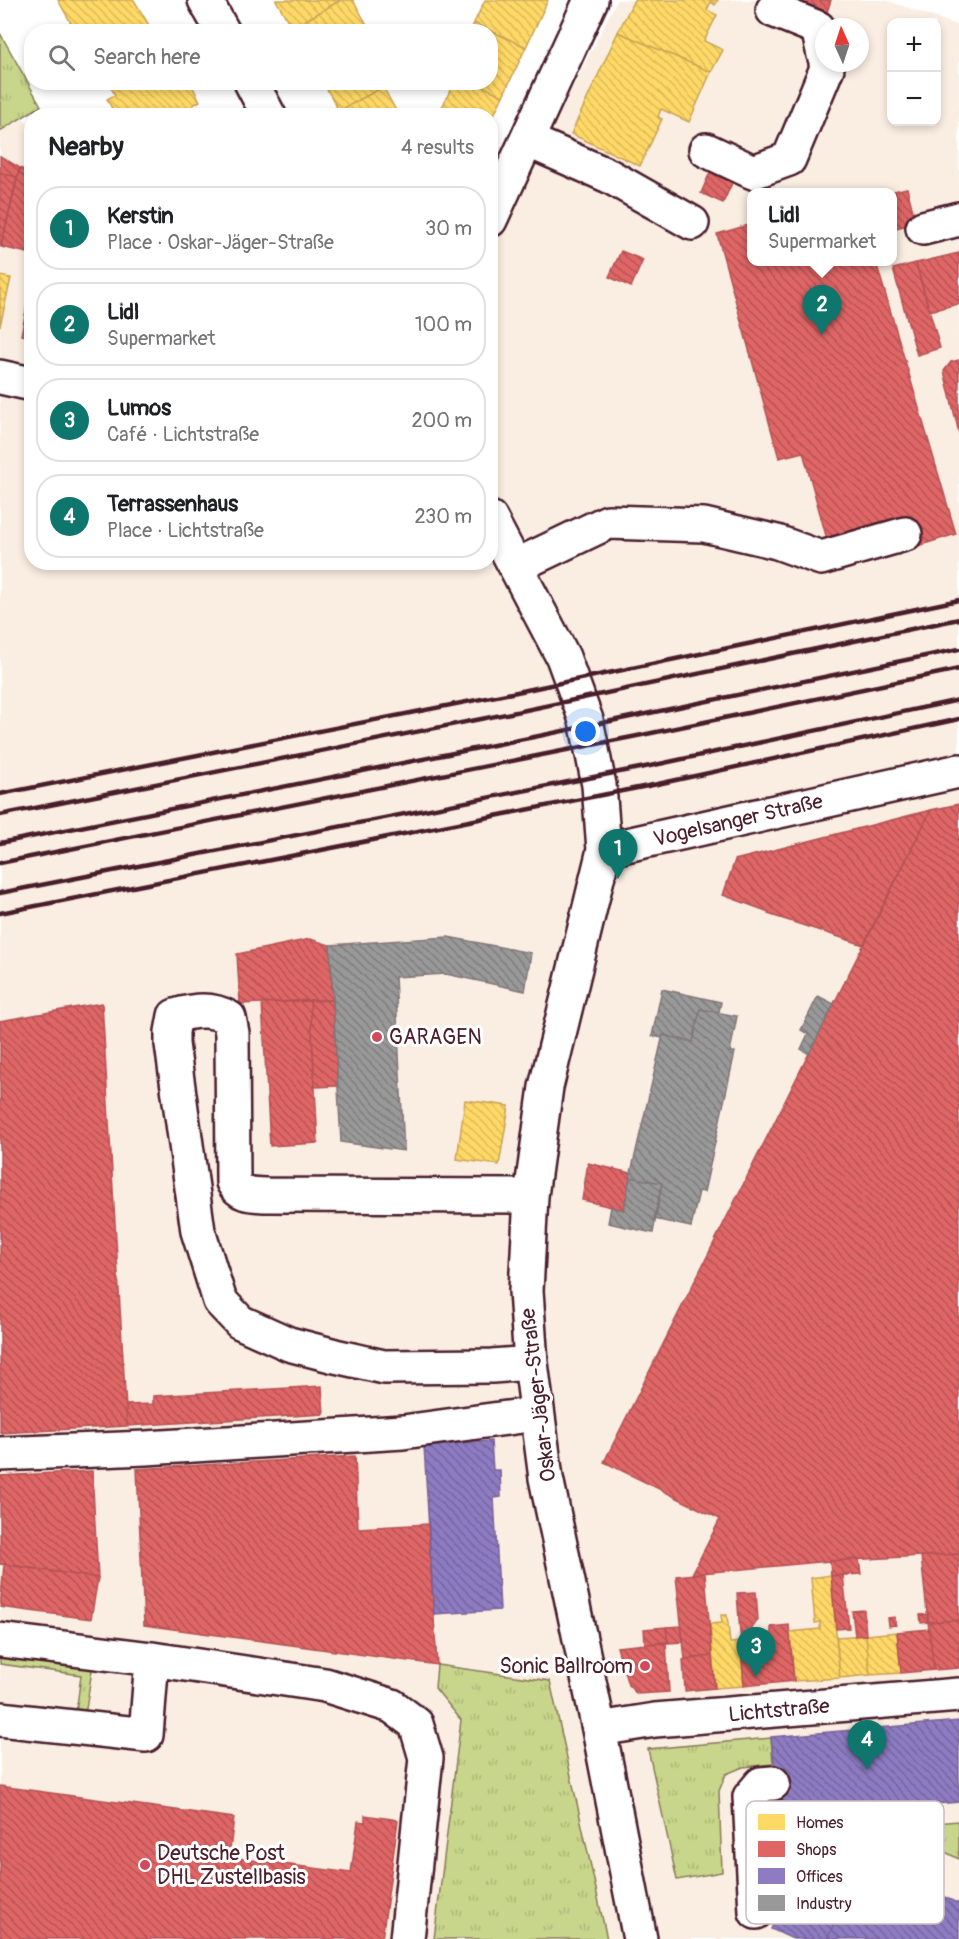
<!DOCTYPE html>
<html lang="en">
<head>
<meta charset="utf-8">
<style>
	:root { --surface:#fff; --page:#f2f2f2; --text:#202124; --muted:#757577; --line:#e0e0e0; --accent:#0f766e }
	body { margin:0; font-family:Pangolin,sans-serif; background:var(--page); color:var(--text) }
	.controls { position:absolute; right:18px; top:18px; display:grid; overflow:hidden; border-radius:12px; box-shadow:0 3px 9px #0003 }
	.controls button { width:54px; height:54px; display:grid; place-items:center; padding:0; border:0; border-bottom:2px solid var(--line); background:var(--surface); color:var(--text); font:30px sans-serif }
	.compass { position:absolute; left:815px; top:18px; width:54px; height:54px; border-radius:50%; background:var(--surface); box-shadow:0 3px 9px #0003; rotate:357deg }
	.you { position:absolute; left:586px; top:732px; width:21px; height:21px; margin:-15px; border:4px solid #fff; border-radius:50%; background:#1a73e8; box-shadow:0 0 0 9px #1a73e833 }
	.badge { display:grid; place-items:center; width:39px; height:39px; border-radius:50%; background:var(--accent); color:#fff; font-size:20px; font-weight:700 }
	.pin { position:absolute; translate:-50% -50px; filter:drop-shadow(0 2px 3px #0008) }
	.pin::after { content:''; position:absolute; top:32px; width:21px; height:18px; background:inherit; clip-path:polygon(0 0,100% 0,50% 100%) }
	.popup { position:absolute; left:747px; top:188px; width:150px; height:78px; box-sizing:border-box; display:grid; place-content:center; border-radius:12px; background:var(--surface); filter:drop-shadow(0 2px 4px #0005); font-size:20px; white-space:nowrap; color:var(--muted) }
	.popup b { font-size:22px; color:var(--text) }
	.popup::after { content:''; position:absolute; left:50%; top:100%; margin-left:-12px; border:12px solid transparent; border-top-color:var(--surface) }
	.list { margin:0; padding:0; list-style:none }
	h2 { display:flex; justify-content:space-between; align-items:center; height:78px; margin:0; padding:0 24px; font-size:26px }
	h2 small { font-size:20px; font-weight:400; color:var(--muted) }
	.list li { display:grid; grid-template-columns:39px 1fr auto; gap:18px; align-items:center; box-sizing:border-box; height:84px; margin:0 12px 12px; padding:0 12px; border:2px solid var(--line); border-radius:24px }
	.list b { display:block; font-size:22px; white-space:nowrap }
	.list p { margin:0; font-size:20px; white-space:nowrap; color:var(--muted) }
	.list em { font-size:20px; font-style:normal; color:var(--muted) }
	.icon { flex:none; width:33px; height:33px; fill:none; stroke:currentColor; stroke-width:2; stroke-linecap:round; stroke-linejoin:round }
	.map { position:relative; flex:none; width:959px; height:1939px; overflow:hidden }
	.search { position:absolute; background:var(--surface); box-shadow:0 3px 9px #0003; left:24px; top:24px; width:474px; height:66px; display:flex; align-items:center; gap:15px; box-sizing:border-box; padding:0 21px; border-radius:24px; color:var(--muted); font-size:22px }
	.panel { position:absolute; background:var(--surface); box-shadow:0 3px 9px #0003; left:24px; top:108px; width:474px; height:462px; border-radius:24px }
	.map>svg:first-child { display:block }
</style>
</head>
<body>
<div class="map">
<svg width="959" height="1939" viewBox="0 0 959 1939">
	<defs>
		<pattern id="grass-tufts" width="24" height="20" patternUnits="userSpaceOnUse" patternTransform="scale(1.5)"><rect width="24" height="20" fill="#c7d68a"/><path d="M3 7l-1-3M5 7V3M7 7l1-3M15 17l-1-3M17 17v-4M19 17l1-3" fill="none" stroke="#acb777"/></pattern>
		<pattern id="homes-back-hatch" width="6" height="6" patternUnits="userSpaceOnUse" patternTransform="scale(1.5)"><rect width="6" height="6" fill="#ffd966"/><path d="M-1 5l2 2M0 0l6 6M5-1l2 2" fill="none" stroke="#dcba59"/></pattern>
		<pattern id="shops-back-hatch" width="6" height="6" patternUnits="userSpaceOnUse" patternTransform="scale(1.5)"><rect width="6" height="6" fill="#e06666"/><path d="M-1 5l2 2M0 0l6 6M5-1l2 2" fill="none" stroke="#b85354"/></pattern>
		<pattern id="offices-back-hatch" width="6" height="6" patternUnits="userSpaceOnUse" patternTransform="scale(1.5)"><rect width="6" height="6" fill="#8e7cc3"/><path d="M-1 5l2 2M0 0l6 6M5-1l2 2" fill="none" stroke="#76659f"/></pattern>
		<pattern id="industry-back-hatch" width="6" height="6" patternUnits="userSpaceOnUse" patternTransform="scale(1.5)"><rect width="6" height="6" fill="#999"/><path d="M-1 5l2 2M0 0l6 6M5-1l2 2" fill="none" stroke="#7f7c7d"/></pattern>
	</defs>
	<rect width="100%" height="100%" fill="#fff"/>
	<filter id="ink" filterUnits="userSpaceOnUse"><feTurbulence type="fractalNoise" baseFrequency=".0167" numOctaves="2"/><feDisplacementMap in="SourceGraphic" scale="12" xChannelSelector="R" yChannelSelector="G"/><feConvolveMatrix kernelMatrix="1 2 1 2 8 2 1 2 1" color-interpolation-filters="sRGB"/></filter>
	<g filter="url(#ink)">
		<path fill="#faeee2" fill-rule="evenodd" d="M617 0H886L959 26V1939H0V92L31 128 32 562H490L491 249ZM892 22H936V122H892ZM824 27H860V63H824ZM752 192H892V262H752Z"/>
		<path fill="url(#grass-tufts)" stroke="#887a5a" stroke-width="1.5" d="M0 33 41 106 0 131Z
			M0 1650 86 1662 92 1670 86 1709 76 1713 81 1675 0 1664Z
			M437 1665 550 1681 607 1939H434L461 1720 435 1688Z
			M771 1738 773 1764 743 1767 726 1774 719 1791 722 1872 677 1880 648 1749Z
			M959 1821V1859L894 1826Z"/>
		<path fill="url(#homes-back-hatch)" stroke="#c9a154" stroke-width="1.5" d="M58 0H134L153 32H76Z
			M276 0H341L292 28Z
			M341 0H353L371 32H294L292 28Z
			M485 0H548L526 47 474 23Z
			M634 0H718L715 5 711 2 707 10 717 15 704 41 723 50 711 72 618 32Z
			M474 23 526 47 503 96 474 82H490V32H470Z
			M618 32 711 72 689 122 661 109 658 117 662 119 640 166 571 134Z
			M108 82H190L200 101 193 105 199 116H116L107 99 115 95Z
			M323 82H381L383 87 339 111Z
			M454 82H474L503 96 490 123V116H438Z
			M383 87 399 116H341L339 111Z
			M0 276 11 278 0 326Z
			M465 1100 509 1106 499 1165 457 1159Z
			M831 1575 840 1678 794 1681 790 1632 820 1629V1622L815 1623 811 1578Z
			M721 1615H727L730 1643 740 1642 744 1686 715 1688 710 1624 722 1623Z
			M897 1632 901 1673 870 1675 866 1635Z
			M866 1635 870 1675 840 1678 836 1637Z"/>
		<path fill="url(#shops-back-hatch)" stroke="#b35154" stroke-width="1.5" d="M792 0H831L826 15 791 3Z
			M0 156 20 168 17 177 0 173Z
			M20 168 32 175V254L1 247Z
			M711 170 733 181 723 203 701 193Z
			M0 173 17 177 1 246H0Z
			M907 188 916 223 892 229V192H890Z
			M752 224V262H876L956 534 915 547 828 543 803 452 779 458 717 234Z
			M621 251 643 260 631 287 609 277Z
			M959 253V304L929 311 916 263Z
			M916 263 940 348 917 355 893 269Z
			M27 306 32 307V337L21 335Z
			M959 360V433L944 371 951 362Z
			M959 804V1554L830 1561 692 1574 720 1519 604 1462 931 810Z
			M931 810 864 945 768 914 769 912 723 895 735 860Z
			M310 939 330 945 333 1000 240 1004 237 954Z
			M310 1000 318 1143 270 1146 262 1003Z
			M310 1000H333L338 1086 315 1087Z
			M102 1003 127 1426 0 1433V1021Z
			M588 1163 631 1173 624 1210 582 1200Z
			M322 1386 324 1414 127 1426 126 1405 153 1404V1396Z
			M355 1456 358 1528 428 1524 437 1665 144 1625 137 1469Z
			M92 1471 98 1578 0 1564V1476Z
			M959 1554V1620L928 1622 921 1556Z
			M859 1559 861 1574 831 1576 830 1561Z
			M4 1564 98 1578 91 1619 0 1607Z
			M705 1573 712 1656 685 1659 676 1576Z
			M843 1575 849 1628 836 1629 831 1576Z
			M756 1592 758 1620 752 1628 753 1637 771 1635V1627L789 1625 794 1681 744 1686 737 1593Z
			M864 1610 866 1635 855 1636 852 1611Z
			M928 1614V1622L921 1623 920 1615Z
			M895 1617 896 1625 889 1626 888 1618Z
			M959 1620V1668L934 1670 928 1622Z
			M681 1626 683 1642 668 1643 666 1627Z
			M666 1627 668 1643 645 1644 644 1629Z
			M929 1629 934 1670 901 1673 897 1632Z
			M666 1642 669 1692 637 1694 628 1685 617 1647Z
			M712 1656 715 1688 685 1691 683 1660Z
			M0 1786 234 1818 229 1857 351 1873 358 1821 365 1822V1815L398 1820 382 1939H0Z"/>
		<path fill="url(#offices-back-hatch)" stroke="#7a6095" stroke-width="1.5" d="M491 1441 493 1470H500L501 1497 494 1498 500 1610 434 1614 424 1445Z
			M959 1721V1802L781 1817 771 1737Z
			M864 1858 959 1904V1939H827Z
			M802 1865 850 1887 827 1939H793L771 1929Z"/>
		<path fill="url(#industry-back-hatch)" stroke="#817478" stroke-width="1.5" d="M448 937 531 953 525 991 446 974 395 977 404 1151 341 1142 330 945Z
			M662 989 721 1002 719 1012 700 1009 693 1042 663 1035 662 1038 652 1036Z
			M818 996 834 1004 809 1054 801 1049 808 1034 801 1030Z
			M700 1009 737 1016 730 1052H735L704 1192 699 1191 691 1227 654 1219 662 1183 630 1177 663 1035 693 1042Z
			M630 1177 662 1183 653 1233 608 1223 611 1207 624 1210Z"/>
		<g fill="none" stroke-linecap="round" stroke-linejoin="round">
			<g stroke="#4a1f2b" stroke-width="38">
				<path id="minor" d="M205 0 223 32
					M773 10 818 28 824 55
					M251 82 269 116
					M527 140 609 176 692 223
					M706 150 753 172 789 159 827 68 826 63
					M490 220 591 0
					M923 228 959 219
					M0 377 32 384
					M490 518 563 657 586 720 599 785 604 850 546 1087 531 1196 526 1291 531 1363 546 1478 599 1729 640 1939
					M516 566 608 522 704 525 777 542 821 558 905 534
					M604 850 959 771
					M531 1196 267 1195C253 1194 241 1196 233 1182L232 1033 229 1018C212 1008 194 1010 175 1016L172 1032V1044L198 1231 220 1301 240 1322 289 1344 335 1356 384 1367 492 1366 531 1363
					M0 1454 146 1448 403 1432 537 1414
					M0 1640 152 1659 325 1685 392 1706 416 1724 426 1758 407 1939
					M0 1719 146 1735 152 1659
					M599 1729 655 1720 959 1695
					M756 1912 750 1797 761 1784 773 1783"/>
			</g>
			<use href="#minor" stroke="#fff" stroke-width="33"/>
			<path stroke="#4a1f2b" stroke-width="4.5" d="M0 794 517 692 959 600
				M0 815 526 710 959 619
				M0 843 534 737 959 649
				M0 863 642 735 959 669
				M0 893 650 766 959 700
				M0 913 653 785 959 719"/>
		</g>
	</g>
	<g fill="#d1495b" stroke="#fff" stroke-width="2">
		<circle cx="377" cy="1037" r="6"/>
		<circle cx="645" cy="1666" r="6"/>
		<circle cx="145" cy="1865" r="6"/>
	</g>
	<g text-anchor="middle" stroke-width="6" stroke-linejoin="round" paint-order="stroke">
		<g font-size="21" fill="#4a1f2b" stroke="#fff">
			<text transform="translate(738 820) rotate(-13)" y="7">Vogelsanger Straße</text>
			<text transform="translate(538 1395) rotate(-97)" y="7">Oskar-Jäger-Straße</text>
			<text transform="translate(779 1710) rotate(-5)" y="7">Lichtstraße</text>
		</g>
		<g font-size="21" fill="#4a1f2b" stroke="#fff" text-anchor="start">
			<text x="389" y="1044">GARAGEN</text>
			<text x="633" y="1673" text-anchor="end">Sonic Ballroom</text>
			<text x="157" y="1860">Deutsche Post<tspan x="157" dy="24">DHL Zustellbasis</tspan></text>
		</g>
	</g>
	<rect x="746" y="1801" width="198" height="123" rx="9" fill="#fff" stroke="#c9bcbf" stroke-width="1.5"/>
	<rect x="758" y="1814" width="27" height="16" fill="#ffd966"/>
	<rect x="758" y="1841" width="27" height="16" fill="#e06666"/>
	<rect x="758" y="1868" width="27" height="16" fill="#8e7cc3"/>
	<rect x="758" y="1895" width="27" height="16" fill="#999"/>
	<g font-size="16" fill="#4a1f2b">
		<text x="796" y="1828">Homes</text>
		<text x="796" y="1855">Shops</text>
		<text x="796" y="1882">Offices</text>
		<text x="796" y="1909">Industry</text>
	</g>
</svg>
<div class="controls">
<button>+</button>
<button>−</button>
</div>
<svg class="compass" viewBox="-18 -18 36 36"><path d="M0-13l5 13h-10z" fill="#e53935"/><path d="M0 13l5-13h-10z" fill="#757577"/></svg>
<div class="you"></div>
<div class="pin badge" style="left:618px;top:879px">1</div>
<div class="pin badge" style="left:822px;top:335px">2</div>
<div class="popup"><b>Lidl</b>Supermarket</div>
<div class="pin badge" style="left:756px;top:1677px">3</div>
<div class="pin badge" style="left:867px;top:1770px">4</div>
<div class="search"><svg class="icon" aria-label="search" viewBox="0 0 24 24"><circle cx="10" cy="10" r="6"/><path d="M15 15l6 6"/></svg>Search here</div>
<section class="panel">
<h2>Nearby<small>4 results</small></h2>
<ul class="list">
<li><span class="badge">1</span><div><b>Kerstin</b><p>Place · Oskar-Jäger-Straße</p></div><em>30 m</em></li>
<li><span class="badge">2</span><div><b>Lidl</b><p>Supermarket</p></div><em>100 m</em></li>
<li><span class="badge">3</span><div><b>Lumos</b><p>Café · Lichtstraße</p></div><em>200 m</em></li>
<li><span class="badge">4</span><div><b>Terrassenhaus</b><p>Place · Lichtstraße</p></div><em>230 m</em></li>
</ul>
</section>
</div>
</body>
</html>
